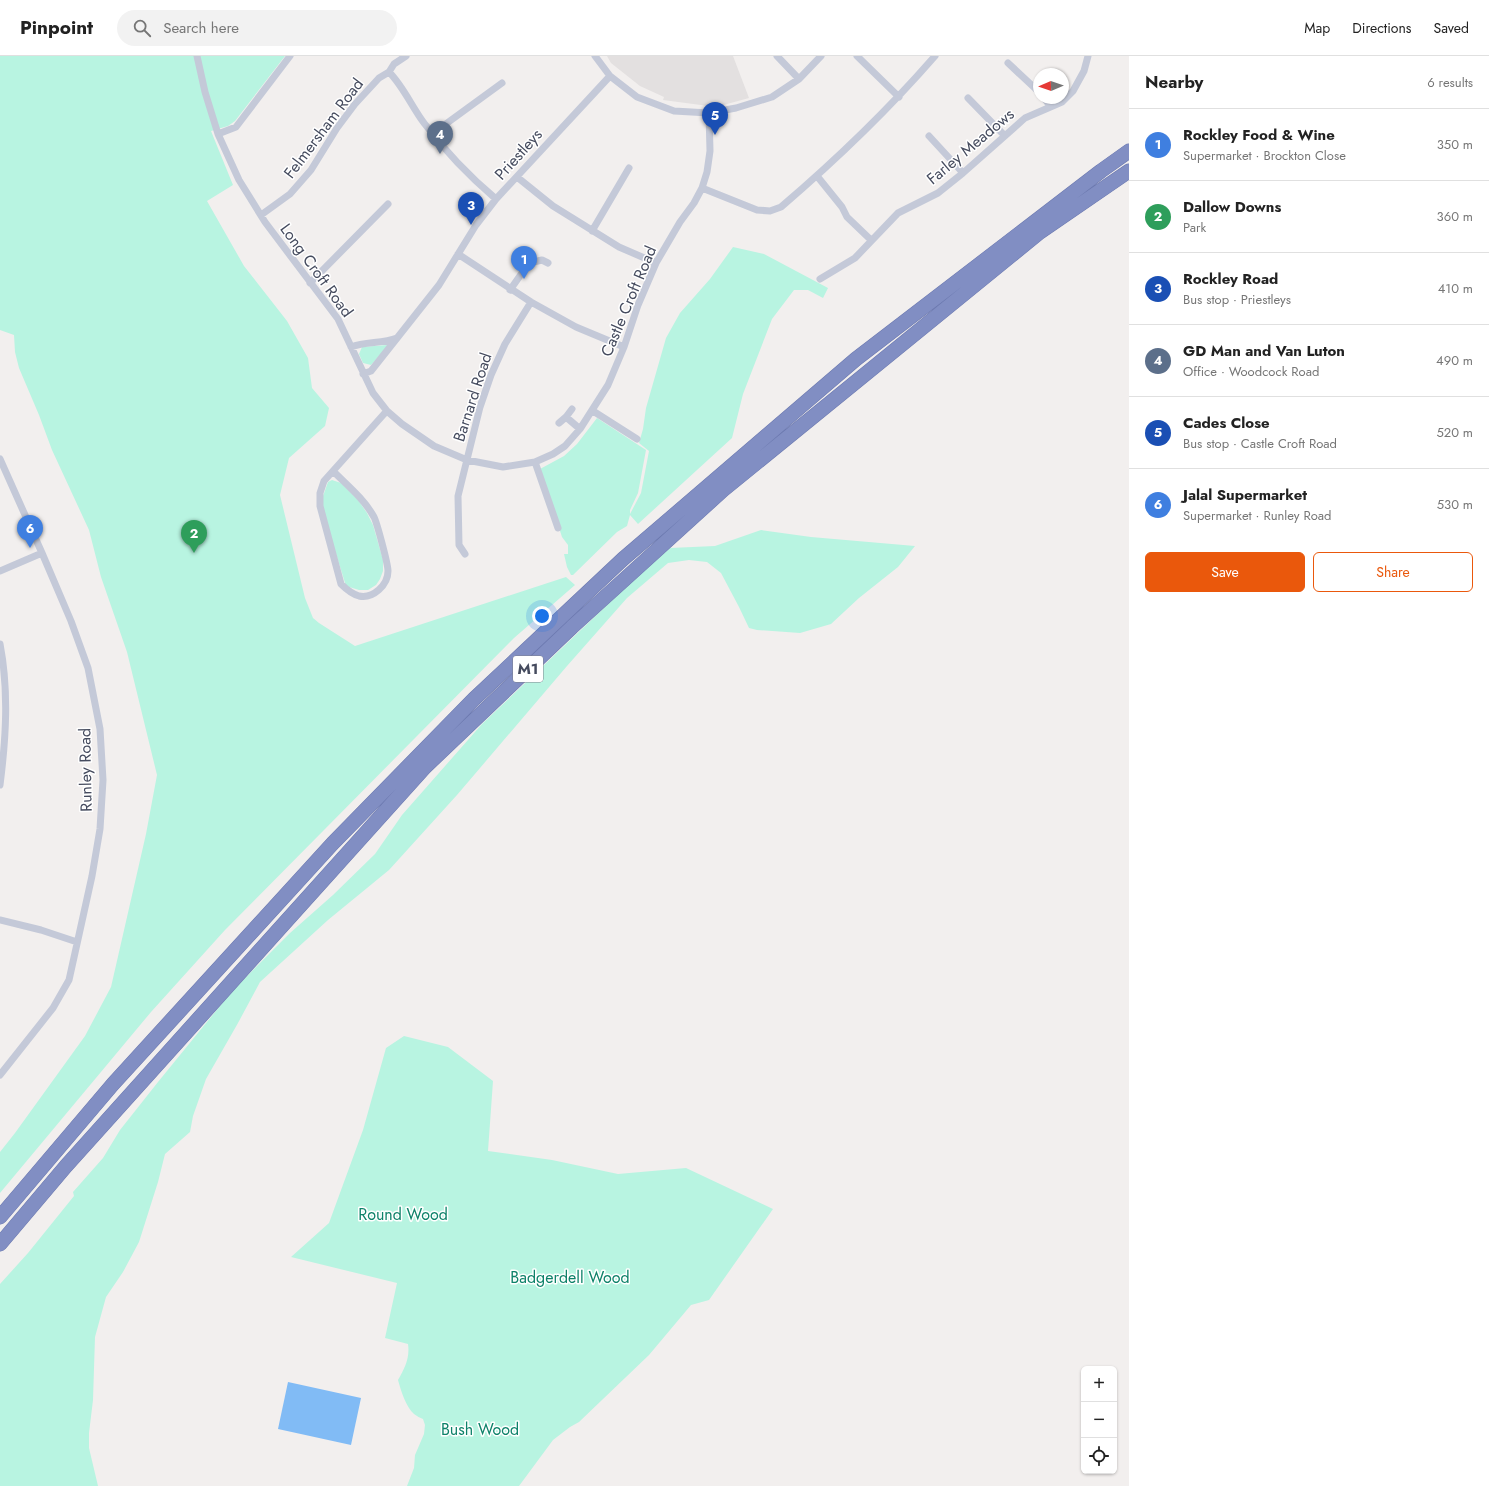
<!DOCTYPE html>
<html lang="en">
<head>
<meta charset="utf-8">
<style>
	:root { --surface:#fff; --page:#f2f2f2; --text:#222; --muted:#767676; --line:#e0e0e0; --accent:#ea580c }
	body { margin:0; font-family:Jost,sans-serif; background:var(--page); color:var(--text) }
	.controls { position:absolute; right:12px; bottom:12px; display:grid; overflow:hidden; border-radius:6px; box-shadow:0 1px 3px #0004 }
	.controls button { width:36px; height:36px; display:grid; place-items:center; padding:0; border:0; border-bottom:1px solid var(--line); background:var(--surface); color:var(--text); font:20px sans-serif }
	.compass { position:absolute; left:1033px; top:12px; width:36px; height:36px; border-radius:50%; background:var(--surface); box-shadow:0 1px 3px #0004; rotate:268deg }
	.you { position:absolute; left:542px; top:560px; width:14px; height:14px; margin:-10px; border:3px solid #fff; border-radius:50%; background:#1a73e8; box-shadow:0 0 0 6px #1a73e833 }
	.badge { display:grid; place-items:center; width:26px; height:26px; border-radius:50%; background:var(--accent); color:#fff; font-size:13px; font-weight:700 }
	.pin { position:absolute; translate:-50% -33px; filter:drop-shadow(0 1px 2px #0008) }
	.pin::after { content:''; position:absolute; top:21px; width:14px; height:12px; background:inherit; clip-path:polygon(0 0,100% 0,50% 100%) }
	.list { margin:0; padding:0; list-style:none }
	h2 { display:flex; justify-content:space-between; align-items:center; height:52px; margin:0; padding:0 16px; font-size:17px }
	h2 small { font-size:13px; font-weight:400; color:var(--muted) }
	.list li { display:grid; grid-template-columns:26px 1fr auto; gap:12px; align-items:center; box-sizing:border-box; height:72px; padding:0 16px; border-top:1px solid var(--line) }
	.list b { display:block; font-size:15px; white-space:nowrap }
	.list p { margin:0; font-size:13px; white-space:nowrap; color:var(--muted) }
	.list em { font-size:13px; font-style:normal; color:var(--muted) }
	.actions { display:flex; gap:8px; padding:12px 16px }
	.actions a { flex:1; padding:9px 0; border:1px solid var(--accent); border-radius:6px; text-align:center; font-size:14px; color:var(--accent) }
	.actions .main { background:var(--accent); color:#fff }
	.icon { flex:none; width:22px; height:22px; fill:none; stroke:currentColor; stroke-width:2; stroke-linecap:round; stroke-linejoin:round }
	.map { position:relative; flex:none; width:1129px; height:1430px; overflow:hidden }
	header { display:flex; align-items:center; gap:24px; box-sizing:border-box; height:56px; padding:0 20px; background:var(--surface); border-bottom:1px solid var(--line) }
	header strong { font-size:19px }
	nav { display:flex; gap:22px; margin-inline-start:auto; font-size:14px }
	.search { width:280px; height:36px; background:var(--page); display:flex; align-items:center; gap:10px; box-sizing:border-box; padding:0 14px; border-radius:22px; color:var(--muted); font-size:15px }
	main { display:flex }
	aside { flex:1; background:var(--surface) }
	.map>svg:first-child { display:block }
</style>
</head>
<body>
<header>
<strong>Pinpoint</strong>
<div class="search"><svg class="icon" aria-label="search" viewBox="0 0 24 24"><circle cx="10" cy="10" r="6"/><path d="M15 15l6 6"/></svg>Search here</div>
<nav><a>Map</a><a>Directions</a><a>Saved</a></nav>
</header>
<main>
<div class="map">
<svg width="1129" height="1430" viewBox="0 0 1129 1430">
	<rect width="100%" height="100%" fill="#f2efee"/>
	<path fill="#e3e0e0" d="M607 0H733L749 42 716 51 663 44 664 41 640 30 611 7Z"/>
	<path fill="#b8f4e1" d="M0 0H285L235 65 228 70 211 75 233 129 207 145 244 210 287 265 308 302 312 332 329 352 325 370 289 402 280 439 305 542 313 562 319 567 355 590 566 521 575 529 514 582 225 874 151 956 0 1137V1096L15 1077 85 980 111 931 146 778 157 719 127 596 101 521 89 474 52 394 39 359 19 312 15 296 14 279 0 274Z
		M733 191 764 198 828 232 823 242 808 234H794L772 263 743 338 732 382 638 468 630 459 627 470 617 476 573 519H571L567 511 564 498H568V489L562 481 540 413 564 400 577 388 597 362 646 394 638 437 630 454V458L641 437 649 395 639 387 643 373 646 352 666 282 680 257 710 223Z
		M387 289 388 290 371 309 363 307 359 298 362 291Z
		M332 424 341 427 358 444 367 457 373 469 383 504V515L380 523 376 529 368 534H359L346 530 323 456V440L328 426Z
		M761 474 811 481 915 490 898 511 859 542 831 568 800 577 757 574 749 572 739 551 721 517 707 506 689 504 668 507 627 542 567 610 457 739 389 814 328 864 260 926 238 967 206 1023 193 1060 190 1076 165 1098 158 1126 139 1186 123 1216 106 1241 95 1281 93 1344 89 1377V1392L98 1430H0V1228L28 1197 74 1140 73 1136 103 1102 120 1074 158 1026 233 934 290 877 333 839 375 798 402 759 482 668 624 533 670 492 715 490Z
		M404 980 448 991 493 1025 488 1095 552 1104 618 1118 686 1112 773 1153 709 1244 691 1249 649 1299 579 1366 570 1371 553 1384 519 1430H407L414 1412 415 1399 424 1378 425 1369 423 1363C420 1362 417 1360 414 1358 406 1351 401 1335 398 1324 405 1312 410 1302 408 1288L385 1282 397 1227 291 1201 329 1167 363 1074 386 992Z"/>
	<path fill="#81bbf5" d="M288 1326 361 1342 351 1389 278 1373Z"/>
	<g fill="none" stroke-linecap="round" stroke-linejoin="round">
		<g stroke="#6c79af" stroke-width="15">
			<path id="highway" d="M0 1161 113 1028 333 787 474 643 623 503 856 303 1101 115 1129 95
				M0 1188 66 1110 425 711 572 571 723 434 1040 176 1129 115"/>
		</g>
		<path stroke="#c4c9d8" stroke-width="7" d="M197 0 205 36 218 78 239 124 265 166 338 263 373 337 387 355 402 368 434 390 467 404 503 411 535 406 553 398 565 390 580 373 608 329 624 291 638 249 656 207 680 166 694 147 702 132 707 116 710 95 709 57
			M595 0 610 20 637 41 674 55 709 57 736 52 772 41 799 23 821 0
			M777 0 799 23
			M857 0 899 41
			M1008 7 1039 36
			M389 16C403 30 412 51 424 67 445 95 469 120 496 143
			M968 42 1004 79
			M1044 42 1050 50
			M218 78 236 71 290 0
			M432 78 502 27
			M929 80 963 117
			M817 120 842 151 847 161 871 184
			M517 121 553 150 619 191 656 207
			M702 132 757 154 770 155 781 151C836 104 888 54 935 0
			M261 159 290 138 311 114 337 72 355 48 379 22 389 16 394 8 406 0
			M592 175 629 112
			M458 198 531 246 576 271 624 291
			M820 223 855 202 898 157 938 137 963 117 1025 62 1062 46 1073 35 1084 15 1088 0
			M310 227 388 148
			M510 234 529 207 542 204 548 207
			M351 291C366 285 382 288 397 282
			M363 318 371 315 439 229 476 169 496 143 610 20
			M593 355 637 383
			M566 361 580 373
			M559 367 566 361 572 353
			M0 403 42 497 71 565 88 612 100 673 103 724 100 773 92 820 69 924 53 952 0 1019
			M535 406 558 472
			M333 415C348 430 364 443 374 461 377 467 388 508 388 515 388 529 373 543 359 540 352 538 346 533 341 528L320 450V437L324 425 384 358 387 355
			M465 498 459 489 458 440 480 351 491 319 505 288 531 246
			M0 515 42 497
			M0 588C9 635 6 682 0 729
			M0 864 41 874 77 886"/>
		<use href="#highway" stroke="#818ec3" stroke-width="14"/>
	</g>
	<g text-anchor="middle" stroke-width="3" stroke-linejoin="round" paint-order="stroke">
		<rect fill="#fff" stroke="#7d818e" stroke-width="1" x="513" y="600" width="30" height="26" rx="3"/>
		<g font-size="15" font-weight="bold" fill="#454b5e">
			<text x="528" y="618">M1</text>
		</g>
		<g font-size="16" fill="#454b5e" stroke="#fff">
			<text transform="translate(323 72) rotate(-53)" y="6">Felmersham Road</text>
			<text transform="translate(970 90) rotate(-40)" y="6">Farley Meadows</text>
			<text transform="translate(518 98) rotate(-48)" y="6">Priestleys</text>
			<text transform="translate(317 214) rotate(54)" y="6">Long Croft Road</text>
			<text transform="translate(628 245) rotate(-67)" y="6">Castle Croft Road</text>
			<text transform="translate(472 341) rotate(-72)" y="6">Barnard Road</text>
			<text transform="translate(85 714) rotate(-91)" y="6">Runley Road</text>
		</g>
		<g font-size="16" fill="#0d8269" stroke="#fff">
			<text x="403" y="1164">Round Wood</text>
			<text x="570" y="1227">Badgerdell Wood</text>
			<text x="480" y="1379">Bush Wood</text>
		</g>
	</g>
</svg>
<div class="controls">
<button>+</button>
<button>−</button>
<button><svg class="icon" aria-label="locate" viewBox="0 0 24 24"><circle cx="12" cy="12" r="6"/><path d="M12 2v4M12 18v4M2 12h4M18 12h4"/></svg></button>
</div>
<svg class="compass" viewBox="-18 -18 36 36"><path d="M0-13l5 13h-10z" fill="#e53935"/><path d="M0 13l5-13h-10z" fill="#767676"/></svg>
<div class="you"></div>
<div class="pin badge" style="left:524px;top:223px;background:#3f7fe0">1</div>
<div class="pin badge" style="left:194px;top:497px;background:#2e9e5b">2</div>
<div class="pin badge" style="left:471px;top:169px;background:#1a4fb4">3</div>
<div class="pin badge" style="left:440px;top:98px;background:#5c6f8a">4</div>
<div class="pin badge" style="left:715px;top:79px;background:#1a4fb4">5</div>
<div class="pin badge" style="left:30px;top:492px;background:#3f7fe0">6</div>
</div>
<aside>
<h2>Nearby<small>6 results</small></h2>
<ul class="list">
<li><span class="badge" style="background:#3f7fe0">1</span><div><b>Rockley Food &amp; Wine</b><p>Supermarket · Brockton Close</p></div><em>350 m</em></li>
<li><span class="badge" style="background:#2e9e5b">2</span><div><b>Dallow Downs</b><p>Park</p></div><em>360 m</em></li>
<li><span class="badge" style="background:#1a4fb4">3</span><div><b>Rockley Road</b><p>Bus stop · Priestleys</p></div><em>410 m</em></li>
<li><span class="badge" style="background:#5c6f8a">4</span><div><b>GD Man and Van Luton</b><p>Office · Woodcock Road</p></div><em>490 m</em></li>
<li><span class="badge" style="background:#1a4fb4">5</span><div><b>Cades Close</b><p>Bus stop · Castle Croft Road</p></div><em>520 m</em></li>
<li><span class="badge" style="background:#3f7fe0">6</span><div><b>Jalal Supermarket</b><p>Supermarket · Runley Road</p></div><em>530 m</em></li>
</ul>
<div class="actions"><a class="main">Save</a><a>Share</a></div>
</aside>
</main>
</body>
</html>
